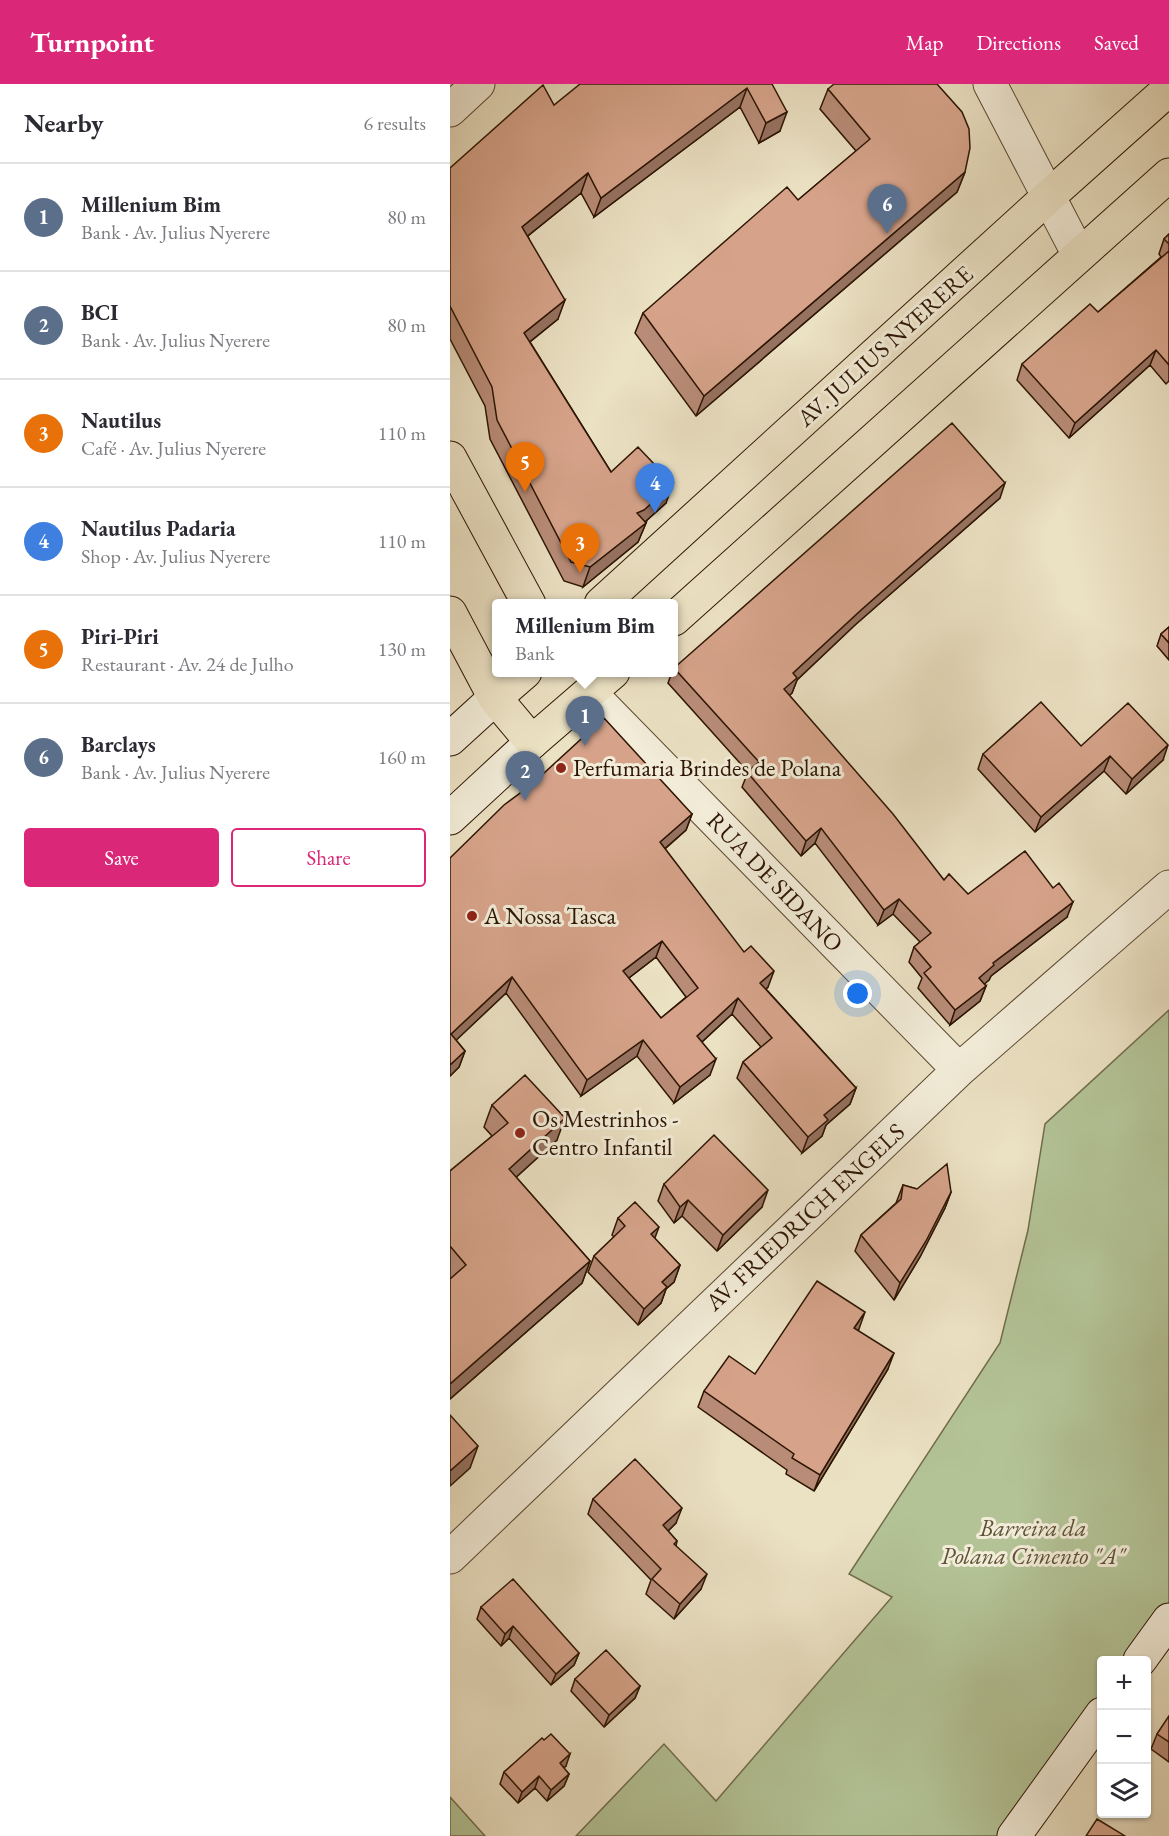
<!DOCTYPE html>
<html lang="en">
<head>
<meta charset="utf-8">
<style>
	:root { --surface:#fff; --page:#f7f7f7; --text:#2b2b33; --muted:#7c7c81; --line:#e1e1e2; --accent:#db2777 }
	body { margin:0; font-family:"EB Garamond",serif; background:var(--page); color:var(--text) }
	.controls { position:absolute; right:18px; bottom:18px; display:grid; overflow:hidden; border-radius:6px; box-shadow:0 2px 4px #0004 }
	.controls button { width:54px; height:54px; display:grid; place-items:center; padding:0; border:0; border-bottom:2px solid var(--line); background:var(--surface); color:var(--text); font:30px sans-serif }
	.you { position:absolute; left:408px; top:910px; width:21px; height:21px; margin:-15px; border:4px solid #fff; border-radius:50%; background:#1a73e8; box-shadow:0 0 0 9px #1a73e833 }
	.badge { display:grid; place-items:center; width:39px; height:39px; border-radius:50%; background:var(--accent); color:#fff; font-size:20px; font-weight:700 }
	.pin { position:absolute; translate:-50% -50px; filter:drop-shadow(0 2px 3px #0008) }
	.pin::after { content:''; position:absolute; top:32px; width:21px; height:18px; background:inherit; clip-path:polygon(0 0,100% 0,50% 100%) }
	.popup { position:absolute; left:42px; top:515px; width:186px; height:78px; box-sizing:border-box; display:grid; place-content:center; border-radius:6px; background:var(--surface); filter:drop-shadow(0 2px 4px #0005); font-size:20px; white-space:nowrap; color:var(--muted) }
	.popup b { font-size:22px; color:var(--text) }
	.popup::after { content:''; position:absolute; left:50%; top:100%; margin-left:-12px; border:12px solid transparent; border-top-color:var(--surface) }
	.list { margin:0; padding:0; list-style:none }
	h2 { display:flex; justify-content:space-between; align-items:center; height:78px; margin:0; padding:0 24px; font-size:26px }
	h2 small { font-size:20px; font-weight:400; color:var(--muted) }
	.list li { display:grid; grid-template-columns:39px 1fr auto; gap:18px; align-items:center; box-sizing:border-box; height:108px; padding:0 24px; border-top:2px solid var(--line) }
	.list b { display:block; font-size:22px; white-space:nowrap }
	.list p { margin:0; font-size:20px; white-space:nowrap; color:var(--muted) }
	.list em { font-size:20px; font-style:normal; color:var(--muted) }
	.actions { display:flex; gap:12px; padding:18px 24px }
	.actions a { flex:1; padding:14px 0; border:2px solid var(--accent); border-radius:6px; text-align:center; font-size:21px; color:var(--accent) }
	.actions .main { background:var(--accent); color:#fff }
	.icon { flex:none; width:33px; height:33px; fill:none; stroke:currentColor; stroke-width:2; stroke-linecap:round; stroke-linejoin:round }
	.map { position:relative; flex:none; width:719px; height:1752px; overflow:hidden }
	header { display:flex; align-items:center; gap:36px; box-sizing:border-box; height:84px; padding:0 30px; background:var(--accent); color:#fff }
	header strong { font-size:28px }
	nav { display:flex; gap:33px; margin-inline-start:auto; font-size:21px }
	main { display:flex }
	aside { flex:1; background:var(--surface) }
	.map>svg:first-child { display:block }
</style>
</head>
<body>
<header>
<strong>Turnpoint</strong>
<nav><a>Map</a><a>Directions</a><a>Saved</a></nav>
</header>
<main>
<aside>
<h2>Nearby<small>6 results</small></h2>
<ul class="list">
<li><span class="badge" style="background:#5c6f8a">1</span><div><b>Millenium Bim</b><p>Bank · Av. Julius Nyerere</p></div><em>80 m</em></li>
<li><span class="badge" style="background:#5c6f8a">2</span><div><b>BCI</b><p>Bank · Av. Julius Nyerere</p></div><em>80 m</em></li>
<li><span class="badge" style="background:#e8710a">3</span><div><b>Nautilus</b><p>Café · Av. Julius Nyerere</p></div><em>110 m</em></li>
<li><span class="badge" style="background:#3f7fe0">4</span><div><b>Nautilus Padaria</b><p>Shop · Av. Julius Nyerere</p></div><em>110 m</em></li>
<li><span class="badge" style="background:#e8710a">5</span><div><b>Piri-Piri</b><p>Restaurant · Av. 24 de Julho</p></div><em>130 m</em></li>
<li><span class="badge" style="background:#5c6f8a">6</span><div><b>Barclays</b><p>Bank · Av. Julius Nyerere</p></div><em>160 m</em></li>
</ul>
<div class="actions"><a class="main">Save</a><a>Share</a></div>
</aside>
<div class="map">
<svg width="719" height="1752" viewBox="0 0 719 1752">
	<rect width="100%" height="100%" fill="#ebe1c3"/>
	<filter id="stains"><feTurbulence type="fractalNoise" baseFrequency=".00333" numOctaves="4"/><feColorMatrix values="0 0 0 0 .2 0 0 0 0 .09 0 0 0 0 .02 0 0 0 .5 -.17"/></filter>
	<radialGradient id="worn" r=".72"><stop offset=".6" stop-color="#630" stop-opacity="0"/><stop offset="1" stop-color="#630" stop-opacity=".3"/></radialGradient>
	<path fill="#b3c396" stroke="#706c4c" stroke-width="1.5" d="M719 926V1532L686 1576H652L651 1624 559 1752H126L214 1660 266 1717 442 1513 399 1490 550 1259 578 1146 595 1040Z
		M0 1713 35 1752H0Z"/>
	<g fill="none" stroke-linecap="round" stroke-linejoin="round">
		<g stroke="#5c4833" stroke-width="35">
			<path id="minor" d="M540 0 629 171
				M0 26 28 0
				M140 609 509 986
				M0 1473 509 986 719 803"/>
		</g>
		<g stroke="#2d1503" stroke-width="35">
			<path id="secondary" d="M0 655 45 614
				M0 734 82 658
				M690 1576 719 1536
				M564 1752 652 1630"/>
		</g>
		<g stroke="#2d1503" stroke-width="35">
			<path id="primary" d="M0 374 79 520
				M151 520 598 113 719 5
				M0 529 45 614 82 658 163 588
				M224 535 719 91
				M45 614 75 588"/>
		</g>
		<use href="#minor" stroke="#f2ecd8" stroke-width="33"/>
		<use href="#secondary" stroke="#f2ecd8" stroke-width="33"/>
		<use href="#primary" stroke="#ebe1c3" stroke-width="33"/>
	</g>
	<path fill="#b88c77" stroke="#2d1503" stroke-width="1.5" fill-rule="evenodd" d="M322 0 330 47 309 59 290 23 144 133 131 109 78 152 108 235 80 258 161 388 216 419 195 438 196 439 188 458 133 503 114 497 40 355 35 322 0 255V84L104 21Z
		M378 5 515 88 507 108 246 332 185 249 193 229 348 116 406 67 370 25Z
		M719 150V297L716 300 700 281 619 354 567 296 572 280 648 228 711 173 709 170 714 155Z
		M550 414 405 541 347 596 342 609 339 611 494 796 518 810 617 833 541 892 539 896 534 900 536 902 530 917 500 941 468 904 472 894 459 878 464 863 470 858 443 830 428 841 365 759 351 772 292 703 298 688 218 599 222 588H224V584Z
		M719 543V576L707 562 711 550Z
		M631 662 713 676 676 710 654 687 585 748 528 685 533 670Z
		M242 730 236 746 215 765 318 903 316 905 406 1004 400 1020 376 1041 372 1052 352 1069 287 994 293 978 311 963 282 930 252 958 260 991 224 1019 187 972 131 1012 56 909 6 956 15 967 9 983 0 992V774ZM206 873 236 913 211 934 179 894Z
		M42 1021 107 1056 66 1093 140 1177 132 1199 0 1315V1087L42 1052 34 1043Z
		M214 1100 312 1123 267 1167 232 1132 224 1139 208 1117Z
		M453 1101 467 1105 501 1108 495 1124 470 1173 444 1216 405 1167 411 1151 446 1119Z
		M168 1134 204 1154 230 1181 224 1198 216 1205 211 1219 188 1241 138 1188 144 1172 164 1153 162 1151Z
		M409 1245 408 1246 438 1285 364 1407 336 1390 337 1386 248 1323 254 1307 305 1290Z
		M143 1415 226 1439 218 1447 227 1457 226 1462 251 1505 224 1535 196 1510 201 1496 138 1430Z
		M31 1523 129 1569 124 1581 101 1601 59 1554 51 1562 27 1535Z
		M125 1595 190 1602 185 1614 154 1643 121 1607Z
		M719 1632V1678L701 1665 707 1650Z
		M94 1656 116 1682 113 1684 119 1690 114 1702 97 1717 85 1704 68 1719 50 1700 54 1688Z"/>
	<path fill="#967261" stroke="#2d1503" stroke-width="1.5" d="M297 4 290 23 144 133 151 114Z
		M337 28 330 47 309 59 316 39Z
		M515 88 507 108 246 332 254 312Z
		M138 89 131 109 65 162 72 143Z
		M115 216 108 235 67 268 74 249Z
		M706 266 700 281 619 354 625 339Z
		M555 399 550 414 405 541 347 596 342 609 329 621 334 605 343 589 411 526Z
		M223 400 216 419 187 445V429Z
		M196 439 188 458 133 503 140 483Z
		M718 661 713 676 676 710 682 695Z
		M660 672 654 687 585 748 591 733Z
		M242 730 236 746 204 774 210 758Z
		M371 744 365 759 351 772 356 757Z
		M449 815 443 830 428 841 434 826Z
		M623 818 617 833 541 892 539 896 524 909 529 894 543 879Z
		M212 857 206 873 167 903 173 887Z
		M324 887 318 903 305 915 310 899Z
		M62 893 56 909 0 962 1 950Z
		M536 902 530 917 500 941 505 926Z
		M288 914 282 930 241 968 247 952Z
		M193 956 187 972 131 1012 137 996Z
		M15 967 9 983 0 992V981Z
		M266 975 260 991 224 1019 230 1003Z
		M406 1004 400 1020 376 1041 372 1052 352 1069 358 1053 374 1031Z
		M115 1034 107 1056 51 1107 59 1085Z
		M318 1106 312 1123 267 1167 273 1151Z
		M501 1108 495 1124 470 1173 444 1216 450 1199Z
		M238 1116 232 1132 224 1139 230 1123Z
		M209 1143 203 1159 201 1150Z
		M140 1177 132 1199 0 1315V1300Z
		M230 1181 224 1198 216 1205 211 1219 188 1241 194 1225 212 1198Z
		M415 1228 409 1245 398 1261 404 1244Z
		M444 1269 438 1285 364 1407 370 1391Z
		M28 1362 20 1384 0 1402V1387Z
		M232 1424 226 1439 208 1457 213 1441Z
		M257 1490 251 1505 224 1535 230 1520Z
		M63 1542 59 1554 51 1562 55 1550Z
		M129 1569 124 1581 101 1601 106 1590Z
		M190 1602 185 1614 154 1643 159 1631Z
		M120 1670 116 1682 105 1691 110 1679Z
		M119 1690 114 1702 97 1717 101 1706Z
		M89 1692 85 1704 68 1719 72 1708Z"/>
	<path fill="#d6a38a" stroke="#2d1503" stroke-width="1.5" fill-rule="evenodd" d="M130 0H322L337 28 316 39 297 4 151 114 138 89 72 143 115 216 74 249 161 388 188 363 223 400 194 426 187 429 196 439 140 483 121 478 47 336 42 303 0 222V84L93 1 104 21Z
		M384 0H487L512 28 519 45 520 64 515 88 254 312 193 229 337 103 348 116 420 55 378 5Z
		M719 150V160L714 155Z
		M719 167V281L706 266 625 339 572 280 640 220 648 228Z
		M502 339 555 399 411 526 343 589 347 594 334 605 443 730 494 796 499 790 518 810 575 767 603 804 609 799 623 818 543 879 544 881 529 894 536 902 505 926 474 889 481 883 464 863 481 849 449 815 434 826 371 744 356 757 297 688 309 678 224 584Z
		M719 543V559L711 550Z
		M591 618 631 662 678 619 718 661 682 695 660 672 591 733 533 670Z
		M154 634 242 730 210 758 294 868 301 862 324 887 310 899 406 1004 374 1031 378 1036 358 1053 293 978 322 954 288 914 247 952 266 975 230 1003 193 956 137 996 62 893 1 950 15 967 0 981V774L54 721 81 701ZM212 857 248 904 211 934 173 887Z
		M75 991 115 1034 59 1085 140 1177 0 1300V1195L16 1181 0 1162V1087L58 1039 42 1021Z
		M264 1051 318 1106 273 1151 238 1116 230 1123 214 1100Z
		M497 1080 501 1108 476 1157 450 1199 411 1151 451 1115 453 1101 467 1105Z
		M185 1118 209 1143 201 1150 230 1181 212 1198 217 1203 194 1225 144 1172 175 1142 168 1134Z
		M367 1197 415 1228 404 1244 444 1269 370 1391 342 1374 344 1370 254 1307 279 1272 305 1290Z
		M0 1331 28 1362 0 1387Z
		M185 1375 232 1424 213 1441 227 1457 224 1460 257 1490 230 1520 202 1495 211 1485 143 1415Z
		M63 1495 129 1569 106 1590 63 1542 55 1550 31 1523Z
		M156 1566 190 1602 159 1631 125 1595Z
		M719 1632V1658L707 1650Z
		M101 1650 120 1670 110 1679 119 1690 101 1706 89 1692 72 1708 54 1688 92 1654 94 1656Z
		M647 1735 675 1752H636Z"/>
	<g fill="#8f2418" stroke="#f2ecd8" stroke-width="2">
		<circle cx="111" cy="684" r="6"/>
		<circle cx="22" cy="832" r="6"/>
		<circle cx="70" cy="1049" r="6"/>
	</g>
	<g text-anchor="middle" stroke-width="6" stroke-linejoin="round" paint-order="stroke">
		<g font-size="24" fill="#2d1503" stroke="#f2ecd8">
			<text transform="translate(435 262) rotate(-42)" y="8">AV. JULIUS NYERERE</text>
			<text transform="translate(325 798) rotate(46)" y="8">RUA DE SIDANO</text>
			<text transform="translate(355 1133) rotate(-43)" y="8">AV. FRIEDRICH ENGELS</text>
		</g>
		<g font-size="24" fill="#2d1503" stroke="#f2ecd8" text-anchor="start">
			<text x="123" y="692">Perfumaria Brindes de Polana</text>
			<text x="34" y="840">A Nossa Tasca</text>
			<text x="82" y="1043">Os Mestrinhos -<tspan x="82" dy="28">Centro Infantil</tspan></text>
		</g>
		<g font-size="24" font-style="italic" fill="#5c5236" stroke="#f2ecd8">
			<text x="583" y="1452">Barreira da<tspan x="583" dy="28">Polana Cimento "A"</tspan></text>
		</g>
	</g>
	<rect width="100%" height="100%" filter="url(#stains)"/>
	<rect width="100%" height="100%" fill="url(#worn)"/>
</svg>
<div class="controls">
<button>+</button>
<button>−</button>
<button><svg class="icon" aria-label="layers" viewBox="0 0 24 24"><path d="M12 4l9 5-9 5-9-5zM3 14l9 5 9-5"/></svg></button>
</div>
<div class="you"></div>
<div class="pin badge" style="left:135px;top:662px;background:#5c6f8a">1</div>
<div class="popup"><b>Millenium Bim</b>Bank</div>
<div class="pin badge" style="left:75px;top:717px;background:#5c6f8a">2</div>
<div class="pin badge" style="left:130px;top:489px;background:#e8710a">3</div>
<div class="pin badge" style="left:205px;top:429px;background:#3f7fe0">4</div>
<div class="pin badge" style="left:75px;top:408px;background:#e8710a">5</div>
<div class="pin badge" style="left:437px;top:150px;background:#5c6f8a">6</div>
</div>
</main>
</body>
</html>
